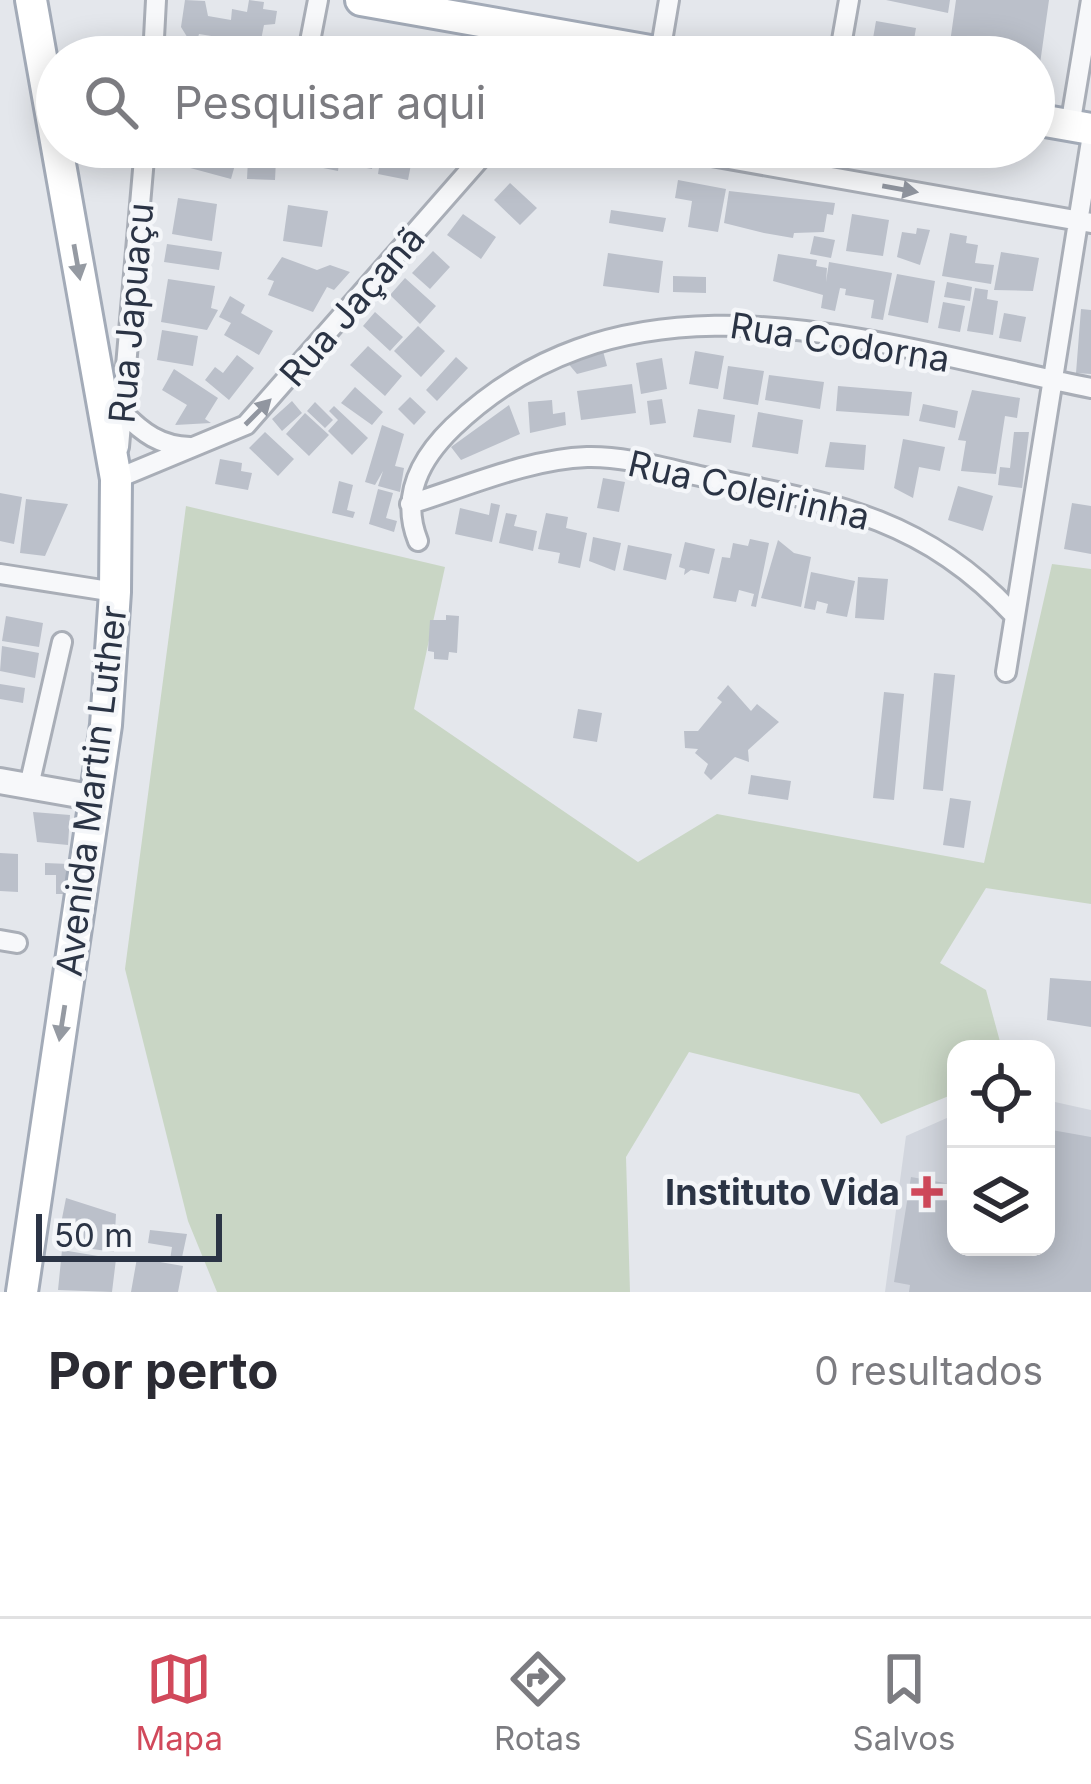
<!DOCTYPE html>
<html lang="pt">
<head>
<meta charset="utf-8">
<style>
	:root { --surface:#fff; --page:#f7f7f7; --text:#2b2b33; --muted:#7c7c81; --line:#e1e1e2; --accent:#d1495b }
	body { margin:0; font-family:Inter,sans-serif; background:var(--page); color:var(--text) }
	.controls { position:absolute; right:36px; bottom:36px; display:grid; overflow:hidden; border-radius:24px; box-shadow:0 6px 30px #0003 }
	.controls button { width:108px; height:108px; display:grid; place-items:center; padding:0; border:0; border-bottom:3px solid var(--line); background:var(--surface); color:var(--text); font:60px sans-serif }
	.scale { position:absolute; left:36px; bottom:30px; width:186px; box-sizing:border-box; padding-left:12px; border:6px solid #2b3445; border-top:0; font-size:33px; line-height:42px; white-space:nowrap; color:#2b3445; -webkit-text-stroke:9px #f4f6f9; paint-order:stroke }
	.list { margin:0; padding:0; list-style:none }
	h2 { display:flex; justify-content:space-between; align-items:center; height:156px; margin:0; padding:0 48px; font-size:51px }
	h2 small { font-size:39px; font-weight:400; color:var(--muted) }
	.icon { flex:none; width:66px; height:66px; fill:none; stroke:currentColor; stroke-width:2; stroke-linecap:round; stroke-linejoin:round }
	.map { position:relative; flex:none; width:1091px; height:1292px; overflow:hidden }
	.search { position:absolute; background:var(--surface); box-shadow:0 6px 30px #0003; left:36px; right:36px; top:36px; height:132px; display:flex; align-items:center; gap:30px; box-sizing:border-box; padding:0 42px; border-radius:66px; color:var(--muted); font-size:45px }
	.sheet { height:324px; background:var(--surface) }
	nav { display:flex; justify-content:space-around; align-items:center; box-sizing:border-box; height:168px; border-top:3px solid var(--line); background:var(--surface); font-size:33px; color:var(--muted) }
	nav a { display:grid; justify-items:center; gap:6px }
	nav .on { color:var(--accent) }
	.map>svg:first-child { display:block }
</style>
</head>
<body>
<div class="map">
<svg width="1091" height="1292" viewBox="0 0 1091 1292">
	<rect width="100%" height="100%" fill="#e4e7ec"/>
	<path fill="#d2d6de" d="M1046 1100 1091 1110V1292H885L906 1136 956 1114V1247H1046Z"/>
	<path fill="#c9d6c5" d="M186 506 445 567 414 709 638 862 717 814 984 863 1052 564 1091 569V904L986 888 940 963 986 990 1002 1049H956V1093L881 1124 859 1094 689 1052 626 1157 630 1292H217L188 1221 125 969Z"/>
	<path fill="#bbc0ca" d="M185 0 205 1 208 16 231 20 232 9 247 12 249 0 264 2 263 9 277 11 275 24 264 25 261 40 278 43 276 57 247 53 240 57 242 41 199 34 197 41 189 40 181 27Z
		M886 0H950L948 13Z
		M956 0H1049L1037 85 1034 57H948Z
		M876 21 916 28 911 57 870 56Z
		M465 39 523 47 531 57H462Z
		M172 147H240L231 179 168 162Z
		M271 147H376L372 169 339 163 338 171 269 157Z
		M852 147H909L906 160Z
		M382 149 413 154 408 180 378 174Z
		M248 159 276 160 275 180 247 179Z
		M678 180 726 189 718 232 688 227 692 201 675 198Z
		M510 183 537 208 520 225 494 200Z
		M729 191 835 203 833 215 827 214 824 232 794 233 793 238 764 233 724 223Z
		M178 198 217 204 212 241 172 234Z
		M288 205 328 211 322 247 283 241Z
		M611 210 666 218 663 232 609 223Z
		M463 214 496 237 481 259 447 235Z
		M852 214 889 220 883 256 846 251Z
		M917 228 930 230 920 265 897 257 902 232 916 234Z
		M950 233 967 236 966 243 978 245 975 263 994 265 991 284 942 276Z
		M814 236 835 240 831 258 810 254Z
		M167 244 222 252 219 270 164 262Z
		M433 251 450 267 430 289 412 273Z
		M1001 252 1039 258 1033 291 994 290Z
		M608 253 663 261 659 293 603 286Z
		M778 254 817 260 816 266 827 268 826 282 829 262 892 273 883 320 871 318 874 300 845 295 846 289 840 288 835 311 821 308 823 295 773 281Z
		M282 257 317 270 330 265 350 272 334 290 327 287 313 312 268 295 274 281 267 279Z
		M897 274 935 281 928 323 888 315Z
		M673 276 706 277V293L673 292Z
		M405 278 436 306 420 324 390 295Z
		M168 279 215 286 211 308 218 310 207 330 161 322Z
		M947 282 972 287 970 301 944 297Z
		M975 288 988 290 987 299 998 301 993 335 967 331Z
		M230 296 245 305 241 313 273 331 259 355 224 335 231 323 219 317Z
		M943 302 965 306 960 332 938 328Z
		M1081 309 1091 310V374L1076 373Z
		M375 312 403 337 390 351 363 326Z
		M1004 313 1026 317 1021 342 999 338Z
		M418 326 445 351 421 377 394 351Z
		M162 330 198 336 193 366 157 360Z
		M368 346 402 376 385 396 350 365Z
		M603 351 607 366 577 374 566 361Z
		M695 351 724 356 718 389 689 384Z
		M237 355 254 368 229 400 205 380 215 367 223 373Z
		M456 357 468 368 437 401 426 390Z
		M662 358 667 389 641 394 636 363Z
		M728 366 764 371 758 405 723 399Z
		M174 369 218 398 205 419 211 423 175 425 187 405 162 390Z
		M769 375 824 382 820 409 765 400Z
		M632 384 636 413 581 420 577 391Z
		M838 386 912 392 909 416 836 411Z
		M355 387 383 412 372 425 341 403Z
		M972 390 1020 398 1017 418 1005 416 996 474 961 471 966 441 958 440Z
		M410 397 426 412 414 425 398 409Z
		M662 399 666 423 650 425 647 401Z
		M552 400 553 414 565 412 566 425 530 433 528 402Z
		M292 401 302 413 282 431 272 419Z
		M315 402 333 420 325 428 307 411Z
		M923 404 958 411 955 428 919 421Z
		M509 405 520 434 461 460 451 447Z
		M334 406 368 438 352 455 328 431 338 420 329 411Z
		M698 409 735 415 731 443 693 437Z
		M758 412 803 420 798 454 752 447Z
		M305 413 329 435 309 456 286 434Z
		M382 425 404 434 395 466 404 468 400 492 378 486 383 471 375 485 365 482Z
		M265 432 294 459 278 476 249 448Z
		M1014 432H1029L1022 488 998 485 1000 467 1010 468Z
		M903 439 945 447 940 471 919 467 913 498 894 488Z
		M830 442 866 445 864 470 825 467Z
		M220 459 242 463 241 471 252 473 248 490 215 484Z
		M603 478 625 482 619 512 597 508Z
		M339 481 353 485 347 510 355 512 353 518 332 513Z
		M958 486 993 496 983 531 948 520Z
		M378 489 393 493 386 518 397 521 394 532 369 524Z
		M0 493 22 497 14 544 0 541Z
		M26 499 68 504 45 556 20 553Z
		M491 503 500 505 492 542 455 534 460 508 489 515Z
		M1072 503 1091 506V554L1064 549Z
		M506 513 517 515 514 526 537 531 533 551 499 543Z
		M546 513 568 517 566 528 587 533 580 568 558 563 560 553 538 549Z
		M593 537 621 543 615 571 589 561Z
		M750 539 769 543 756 607 751 606 754 594 739 590 736 602 713 598 722 557 730 558 733 543 748 546Z
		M778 540 794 553 811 557 801 607 761 598Z
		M685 542 715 549 709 574 691 570 684 575 685 569 679 567Z
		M628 545 672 554 666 580 623 570Z
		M811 572 855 581 847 617 826 613 828 604 817 601 815 610 804 608Z
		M858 577 888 579 884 620 855 618Z
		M446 615 459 616 457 653 449 652 448 660 434 659V652L428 651 430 620H446Z
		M6 616 43 623 39 647 2 641Z
		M2 646 39 653 35 678 0 671Z
		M934 673 955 675 943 791 923 789Z
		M0 684 25 688 23 703 0 699Z
		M728 685 751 711 757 704 779 722 748 750 749 762 735 757 711 780 704 773 708 764 695 753 698 749 685 748 684 731H698L722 702 717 698Z
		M884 692 904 694 894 800 873 798Z
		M578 709 602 713 597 742 573 738Z
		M751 775 791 781 788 800 748 794Z
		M950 798 971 801 964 848 943 845Z
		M33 812 70 815 68 845 37 842Z
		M0 853 18 854V892L0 891Z
		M45 863 69 864V894H56V875H45Z
		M1050 978 1091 981V1027L1047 1020Z
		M1046 1129 1091 1137V1292H909L910 1285 894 1282 911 1177 956 1185V1247H1046Z
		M66 1198 116 1214 114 1252 57 1244Z
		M150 1230 187 1234 181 1262 170 1260 172 1247 148 1243Z
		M62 1250 116 1259 112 1292 58 1290Z
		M137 1258 183 1266 178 1292H131Z"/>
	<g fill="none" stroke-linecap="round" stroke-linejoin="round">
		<g stroke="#a9aeb7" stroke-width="24">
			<path id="minor" d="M660 53 669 0
				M153 57 156 0
				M307 57 318 0
				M839 57 849 0
				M1070 126 1091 0
				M661 147 1091 223
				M122 412C143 433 160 446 190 447
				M119 447 145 147
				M116 475V479L246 425 490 147
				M410 504C466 487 528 459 587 457 626 456 667 469 704 477 830 502 924 517 1015 616L1091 141
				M418 541C400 496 420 459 453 427 633 255 879 345 1091 388
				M0 574 115 592
				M1006 672 1015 616
				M29 786 62 642
				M0 940 17 943"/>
		</g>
		<g stroke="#a9aeb7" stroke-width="30">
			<path id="tertiary" d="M0 781 96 798"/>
		</g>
		<g stroke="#a3abb8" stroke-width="36">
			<path id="primary" d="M31 0 57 147
				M361 0 684 57
				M1034 119 1091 129
				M22 1292 106 725 115 592 116 479 57 147"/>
		</g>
		<use href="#minor" stroke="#f7f8fa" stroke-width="18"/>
		<use href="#tertiary" stroke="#f7f8fa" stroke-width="24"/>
		<use href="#primary" stroke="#fff" stroke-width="30"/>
	</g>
	<defs><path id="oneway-solid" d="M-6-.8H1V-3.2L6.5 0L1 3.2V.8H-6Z" transform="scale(3)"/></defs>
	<g fill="#9196a0">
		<use href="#oneway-solid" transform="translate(900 189) rotate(10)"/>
		<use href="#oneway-solid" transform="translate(258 412) rotate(-45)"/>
	</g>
	<g fill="#959aa2">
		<use href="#oneway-solid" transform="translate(77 262) rotate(80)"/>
		<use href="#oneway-solid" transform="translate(62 1023) rotate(99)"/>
	</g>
	<path fill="#d1495b" stroke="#f4f6f9" stroke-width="4.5" d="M921 1174h12v12h12v12h-12v12h-12v-12h-12v-12h12z"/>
	<g text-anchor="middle" stroke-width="9" stroke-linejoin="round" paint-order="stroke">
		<g font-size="36" fill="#2b3445" stroke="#f4f6f9">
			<text transform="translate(352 306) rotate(-49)" y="13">Rua Jaçanã</text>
			<text transform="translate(131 313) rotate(-85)" y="13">Rua Japuaçu</text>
			<text transform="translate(840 342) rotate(9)" y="13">Rua Codorna</text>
			<text transform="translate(749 490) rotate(13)" y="13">Rua Coleirinha</text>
			<text transform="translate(91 791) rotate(-83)" y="13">Avenida Martin Luther</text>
		</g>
		<g font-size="36" font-weight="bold" fill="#2b3445" stroke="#f4f6f9" text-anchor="end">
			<text x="900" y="1205">Instituto Vida</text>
		</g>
	</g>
</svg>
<div class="controls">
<button><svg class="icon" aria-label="locate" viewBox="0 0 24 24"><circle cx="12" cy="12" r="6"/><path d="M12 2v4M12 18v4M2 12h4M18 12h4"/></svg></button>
<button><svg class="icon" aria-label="layers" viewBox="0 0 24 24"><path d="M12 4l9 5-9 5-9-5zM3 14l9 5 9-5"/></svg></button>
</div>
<div class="scale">50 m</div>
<div class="search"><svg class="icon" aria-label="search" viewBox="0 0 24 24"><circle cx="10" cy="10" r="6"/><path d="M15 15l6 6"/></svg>Pesquisar aqui</div>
</div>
<section class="sheet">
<h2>Por perto<small>0 resultados</small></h2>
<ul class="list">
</ul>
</section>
<nav>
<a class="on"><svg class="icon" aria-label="map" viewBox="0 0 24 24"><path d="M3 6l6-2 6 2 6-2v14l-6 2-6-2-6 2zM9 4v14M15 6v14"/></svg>Mapa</a>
<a><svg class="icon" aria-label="directions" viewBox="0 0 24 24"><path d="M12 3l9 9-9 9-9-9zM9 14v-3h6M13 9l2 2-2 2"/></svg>Rotas</a>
<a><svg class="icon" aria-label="saved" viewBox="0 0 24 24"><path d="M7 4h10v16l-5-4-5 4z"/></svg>Salvos</a>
</nav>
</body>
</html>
